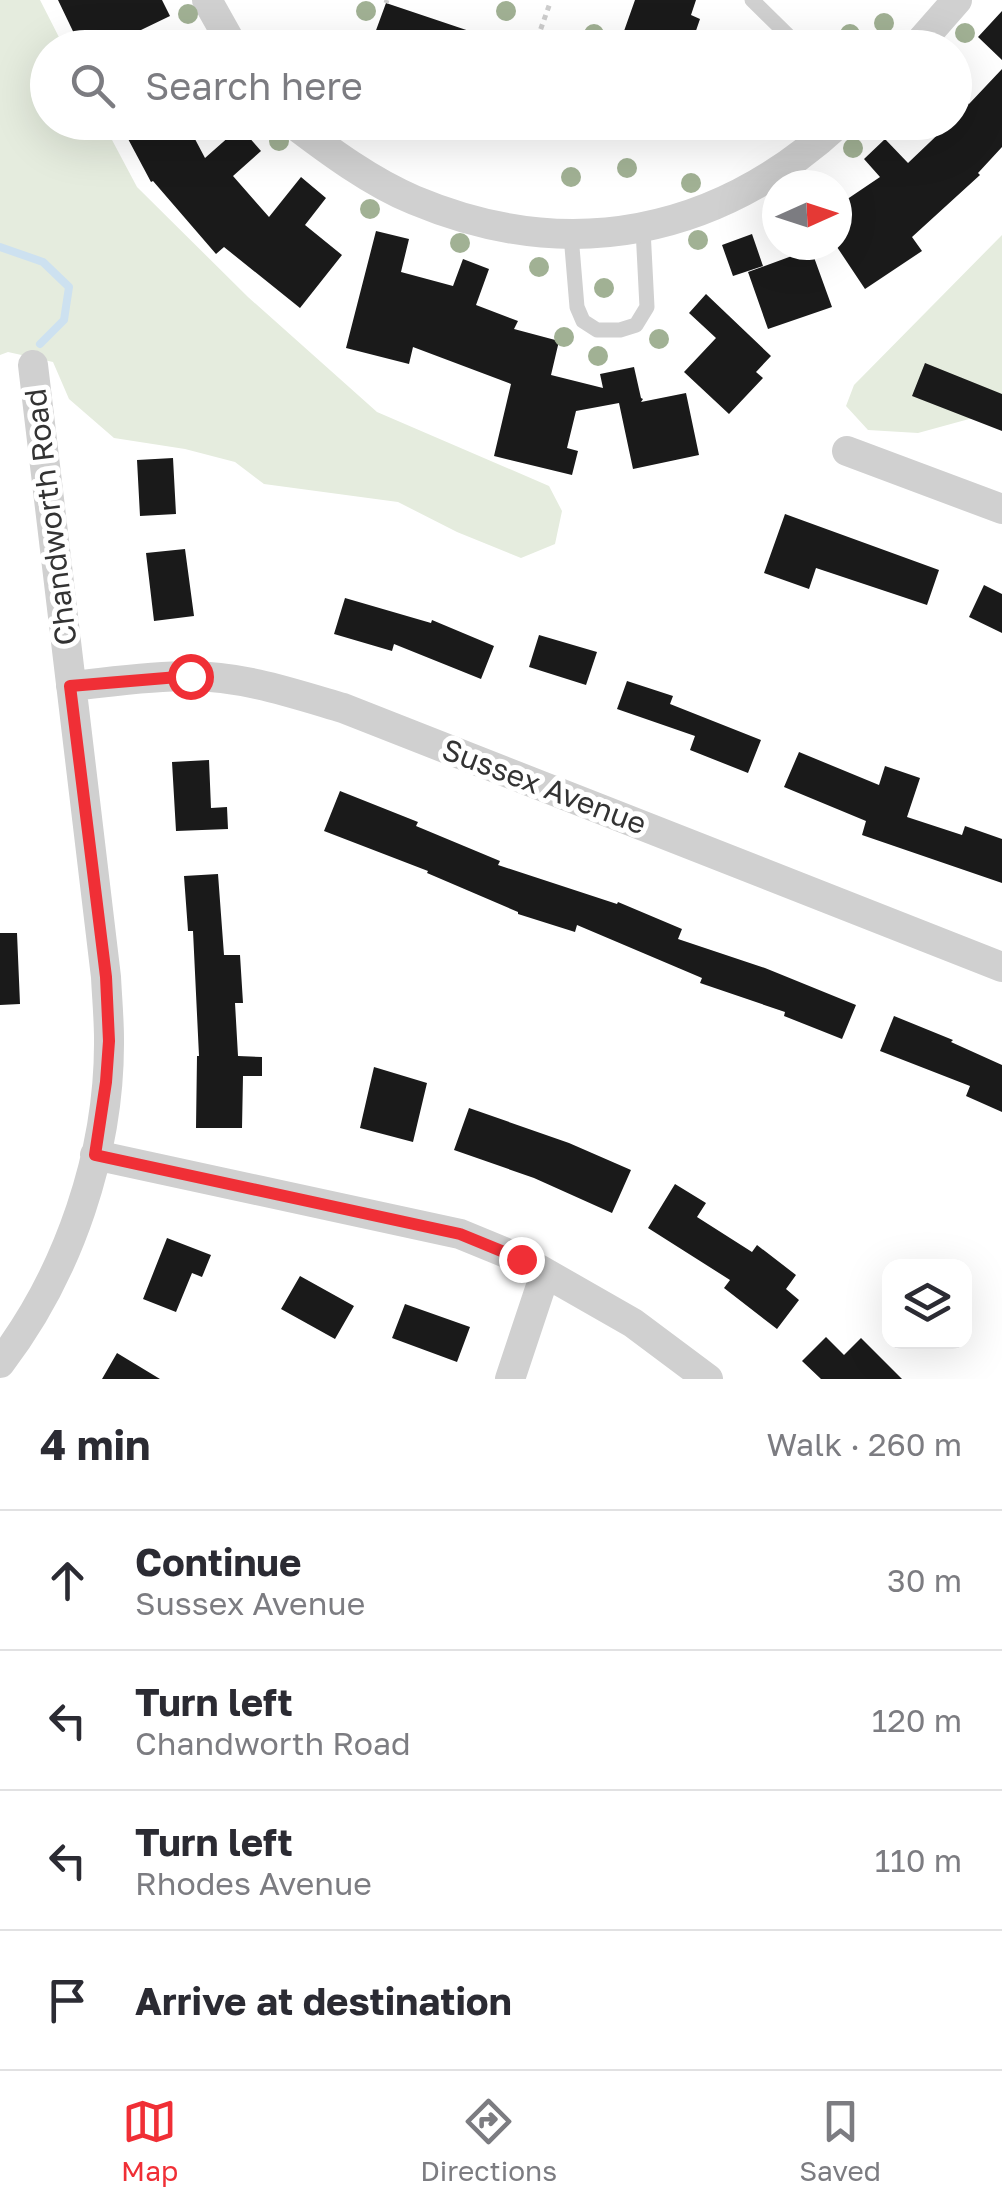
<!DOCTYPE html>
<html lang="en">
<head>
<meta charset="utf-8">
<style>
	:root { --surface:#fff; --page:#f7f7f7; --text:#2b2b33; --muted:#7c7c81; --line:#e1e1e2; --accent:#f02f36 }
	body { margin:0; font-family:"Golos Text",sans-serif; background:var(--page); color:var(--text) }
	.controls { position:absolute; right:30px; bottom:30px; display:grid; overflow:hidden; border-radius:20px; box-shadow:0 10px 40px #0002 }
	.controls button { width:90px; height:90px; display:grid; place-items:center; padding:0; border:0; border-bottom:2px solid var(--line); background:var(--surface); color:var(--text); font:50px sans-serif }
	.compass { position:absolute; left:762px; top:170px; width:90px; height:90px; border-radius:50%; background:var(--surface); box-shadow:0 10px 40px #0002; rotate:87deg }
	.stop { position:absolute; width:30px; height:30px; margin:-22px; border:8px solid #f02f36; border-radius:50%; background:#fff }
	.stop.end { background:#f02f36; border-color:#fff; box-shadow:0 2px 10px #0008 }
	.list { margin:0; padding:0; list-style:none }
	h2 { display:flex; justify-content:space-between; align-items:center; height:130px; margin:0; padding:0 40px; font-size:42px }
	h2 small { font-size:32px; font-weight:400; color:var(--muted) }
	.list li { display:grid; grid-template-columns:65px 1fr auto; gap:30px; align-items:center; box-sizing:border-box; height:140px; padding:0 40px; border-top:2px solid var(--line) }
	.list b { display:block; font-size:38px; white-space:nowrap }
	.list p { margin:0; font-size:32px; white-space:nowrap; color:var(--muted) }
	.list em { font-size:32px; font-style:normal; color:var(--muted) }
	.icon { flex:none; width:55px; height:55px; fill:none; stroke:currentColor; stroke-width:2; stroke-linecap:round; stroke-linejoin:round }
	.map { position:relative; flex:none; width:1002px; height:1379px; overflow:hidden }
	.search { position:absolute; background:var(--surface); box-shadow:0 10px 40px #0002; left:30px; right:30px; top:30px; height:110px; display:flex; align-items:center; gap:25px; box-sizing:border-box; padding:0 35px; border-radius:55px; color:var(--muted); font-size:38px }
	.sheet { height:690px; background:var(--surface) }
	nav { display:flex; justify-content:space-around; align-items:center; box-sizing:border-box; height:140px; border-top:2px solid var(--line); background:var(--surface); font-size:28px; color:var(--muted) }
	nav a { display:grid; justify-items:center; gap:5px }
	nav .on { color:var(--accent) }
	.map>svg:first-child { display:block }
</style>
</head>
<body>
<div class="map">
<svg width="1002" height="1379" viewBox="0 0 1002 1379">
	<rect width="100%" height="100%" fill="#fff"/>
	<path fill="#e5ecde" d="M0 0H40L64 47 48 48V122L103 123 137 187 248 297 377 412 549 486 562 511 555 544 521 558 457 532 398 502 264 484 235 462 185 449 114 438 69 399 53 362 8 352 0 355Z
		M1002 235V410L918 433 868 430 846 406 854 385Z"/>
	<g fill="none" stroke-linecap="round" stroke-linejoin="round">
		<path stroke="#cde1f0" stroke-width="8" d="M0 247 43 262 69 287 64 320 40 344"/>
	</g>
	<path fill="#1a1a1a" d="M58 0H162L170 16 141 30 149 48H81Z
		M635 0H696L691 15 700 19 690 48H618Z
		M386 3 508 44 507 48H416L375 33Z
		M1002 11V60L978 37Z
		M1002 69V147L978 173 980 175 912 237 922 251 865 289 837 247V206L880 177 864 159 885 139 908 163 951 122H954V90L969 104Z
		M119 122H186L205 158 240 127 261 151 233 176 269 217 301 177 326 198 305 225 342 255 300 308 224 247 216 254 153 181 151 182Z
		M376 231 409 239 401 272 453 286 463 259 489 269 476 305 518 321 514 329 559 341 551 375 603 388 600 374 634 367 641 398 643 399 641 402 686 393 699 455 633 469 619 403 576 411 567 448 578 451 572 475 494 456 511 384 413 347 409 364 346 348Z
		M752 234 763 266 733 276 722 245Z
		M811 249 832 307 768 329 748 272Z
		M706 294 771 356 756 372 763 378 729 414 684 372 716 338 689 313Z
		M925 363 1002 394V431L912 396Z
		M173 458 176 514 140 516 137 460Z
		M785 514 939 570 927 605 816 568 809 589 764 573Z
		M185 549 194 616 154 621 146 553Z
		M984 585 1002 594V633L969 617Z
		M345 598 431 623 432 620 494 646 481 679 394 644 392 651 334 634Z
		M539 635 597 652 586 685 529 667Z
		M627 681 673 696 670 704 761 740 748 773 690 750 695 736 617 709Z
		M799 752 879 785 885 766 920 778 907 817 962 835 965 826 1002 839V883L862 835 866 821 784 787Z
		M209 760 211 808 227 807 228 829 176 831 172 762Z
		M340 791 418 822 416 826 500 861 498 865 617 904 618 902 682 929 678 939 765 968 856 1005 842 1039 784 1016 785 1012 700 983 702 978 577 925 575 932 518 914V912L427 873 428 871 324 831Z
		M218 874 224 955H240L243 1003H235L238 1056 262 1057V1076H243L242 1128H196L197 1056H199L193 931H188L184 876Z
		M0 933H17L20 1004 0 1005Z
		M894 1016 953 1040 951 1042 1002 1065V1112L966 1096 970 1086 880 1051Z
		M374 1067 427 1083 413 1142 360 1128Z
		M469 1108 569 1143 631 1170 612 1213 534 1178 454 1150Z
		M675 1184 706 1203 697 1217 752 1252 757 1245 796 1275 786 1289 799 1300 777 1329 724 1288 730 1280 648 1228Z
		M167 1238 211 1255 202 1277 192 1273 176 1312 143 1299Z
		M300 1276 354 1306 335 1339 281 1309Z
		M405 1304 470 1327 457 1362 392 1338Z
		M826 1337 844 1355 861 1338 902 1379H821L802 1361Z
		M117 1353 160 1379H102Z"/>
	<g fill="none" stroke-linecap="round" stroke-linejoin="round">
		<path stroke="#cdcdcd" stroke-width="5" stroke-dasharray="5 5" stroke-linecap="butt" d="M386 3 387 0
			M534 48 550 3"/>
		<path stroke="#d0d0d0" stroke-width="15" d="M752 0 801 48
			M571 235 577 307 583 321 597 330H620L636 325 647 307 643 229"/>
		<path stroke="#d0d0d0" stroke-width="30" d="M207 0 234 48
			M915 48 957 0
			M291 122C329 151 371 182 414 200 569 265 718 235 840 122
			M847 451 1002 509
			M71 686C110 682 149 676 189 676 242 676 292 693 343 708L1002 967
			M95 1155 460 1234 521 1259 633 1323 708 1379
			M0 1363C69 1273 110 1152 109 1039 109 1019 107 998 106 977L33 365
			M510 1379 545 1274"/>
	</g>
	<g fill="#a1b194">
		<circle cx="366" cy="11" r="10"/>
		<circle cx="506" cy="11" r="10"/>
		<circle cx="188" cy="14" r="10"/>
		<circle cx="884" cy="23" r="10"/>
		<circle cx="965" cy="33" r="10"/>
		<circle cx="594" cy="34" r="10"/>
		<circle cx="850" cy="34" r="10"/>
		<circle cx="279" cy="141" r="10"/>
		<circle cx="853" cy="148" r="10"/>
		<circle cx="627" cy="168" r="10"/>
		<circle cx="571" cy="177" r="10"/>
		<circle cx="691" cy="183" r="10"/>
		<circle cx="370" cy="209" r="10"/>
		<circle cx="698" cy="240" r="10"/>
		<circle cx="460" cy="243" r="10"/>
		<circle cx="539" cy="267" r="10"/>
		<circle cx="604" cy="288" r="10"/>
		<circle cx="564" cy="337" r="10"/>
		<circle cx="659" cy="339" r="10"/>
		<circle cx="598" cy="356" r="10"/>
	</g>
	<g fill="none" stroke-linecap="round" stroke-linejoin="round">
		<path stroke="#f02f36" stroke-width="12" d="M190 676 70 686 106 977 109 1041 106 1082 95 1155 460 1234 521 1259"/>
	</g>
	<g text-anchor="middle" stroke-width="10" stroke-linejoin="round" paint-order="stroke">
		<g font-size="30" fill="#333" stroke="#fff">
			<text transform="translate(51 517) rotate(-97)" y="10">Chandworth Road</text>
			<text transform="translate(544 787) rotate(21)" y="10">Sussex Avenue</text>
		</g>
	</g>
</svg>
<div class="controls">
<button><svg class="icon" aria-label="layers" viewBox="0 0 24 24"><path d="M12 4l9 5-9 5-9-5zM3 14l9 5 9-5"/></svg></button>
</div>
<svg class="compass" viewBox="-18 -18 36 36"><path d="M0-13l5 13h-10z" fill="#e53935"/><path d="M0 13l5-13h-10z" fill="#7c7c81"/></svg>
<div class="stop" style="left:190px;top:676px"></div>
<div class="stop end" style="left:521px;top:1259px"></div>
<div class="search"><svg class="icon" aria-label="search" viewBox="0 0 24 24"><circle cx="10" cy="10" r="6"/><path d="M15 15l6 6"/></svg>Search here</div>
</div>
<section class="sheet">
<h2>4 min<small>Walk · 260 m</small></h2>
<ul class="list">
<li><svg class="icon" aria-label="ahead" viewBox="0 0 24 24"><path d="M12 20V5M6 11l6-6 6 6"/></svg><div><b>Continue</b><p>Sussex Avenue</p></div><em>30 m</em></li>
<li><svg class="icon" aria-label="left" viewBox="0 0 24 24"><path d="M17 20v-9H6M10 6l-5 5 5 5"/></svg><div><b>Turn left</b><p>Chandworth Road</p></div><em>120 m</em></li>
<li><svg class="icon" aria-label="left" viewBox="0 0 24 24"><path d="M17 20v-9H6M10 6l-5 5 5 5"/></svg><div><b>Turn left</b><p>Rhodes Avenue</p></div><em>110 m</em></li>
<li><svg class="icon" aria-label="arrive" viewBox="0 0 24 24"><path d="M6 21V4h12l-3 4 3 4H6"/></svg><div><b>Arrive at destination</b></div></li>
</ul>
</section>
<nav>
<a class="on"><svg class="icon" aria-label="map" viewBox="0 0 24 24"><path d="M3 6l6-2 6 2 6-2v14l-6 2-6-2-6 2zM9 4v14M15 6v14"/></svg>Map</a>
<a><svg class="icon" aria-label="directions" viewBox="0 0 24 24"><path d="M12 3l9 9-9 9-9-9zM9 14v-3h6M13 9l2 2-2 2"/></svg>Directions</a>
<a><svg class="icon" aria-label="saved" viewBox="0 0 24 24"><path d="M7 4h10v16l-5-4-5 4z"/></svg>Saved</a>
</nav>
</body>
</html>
